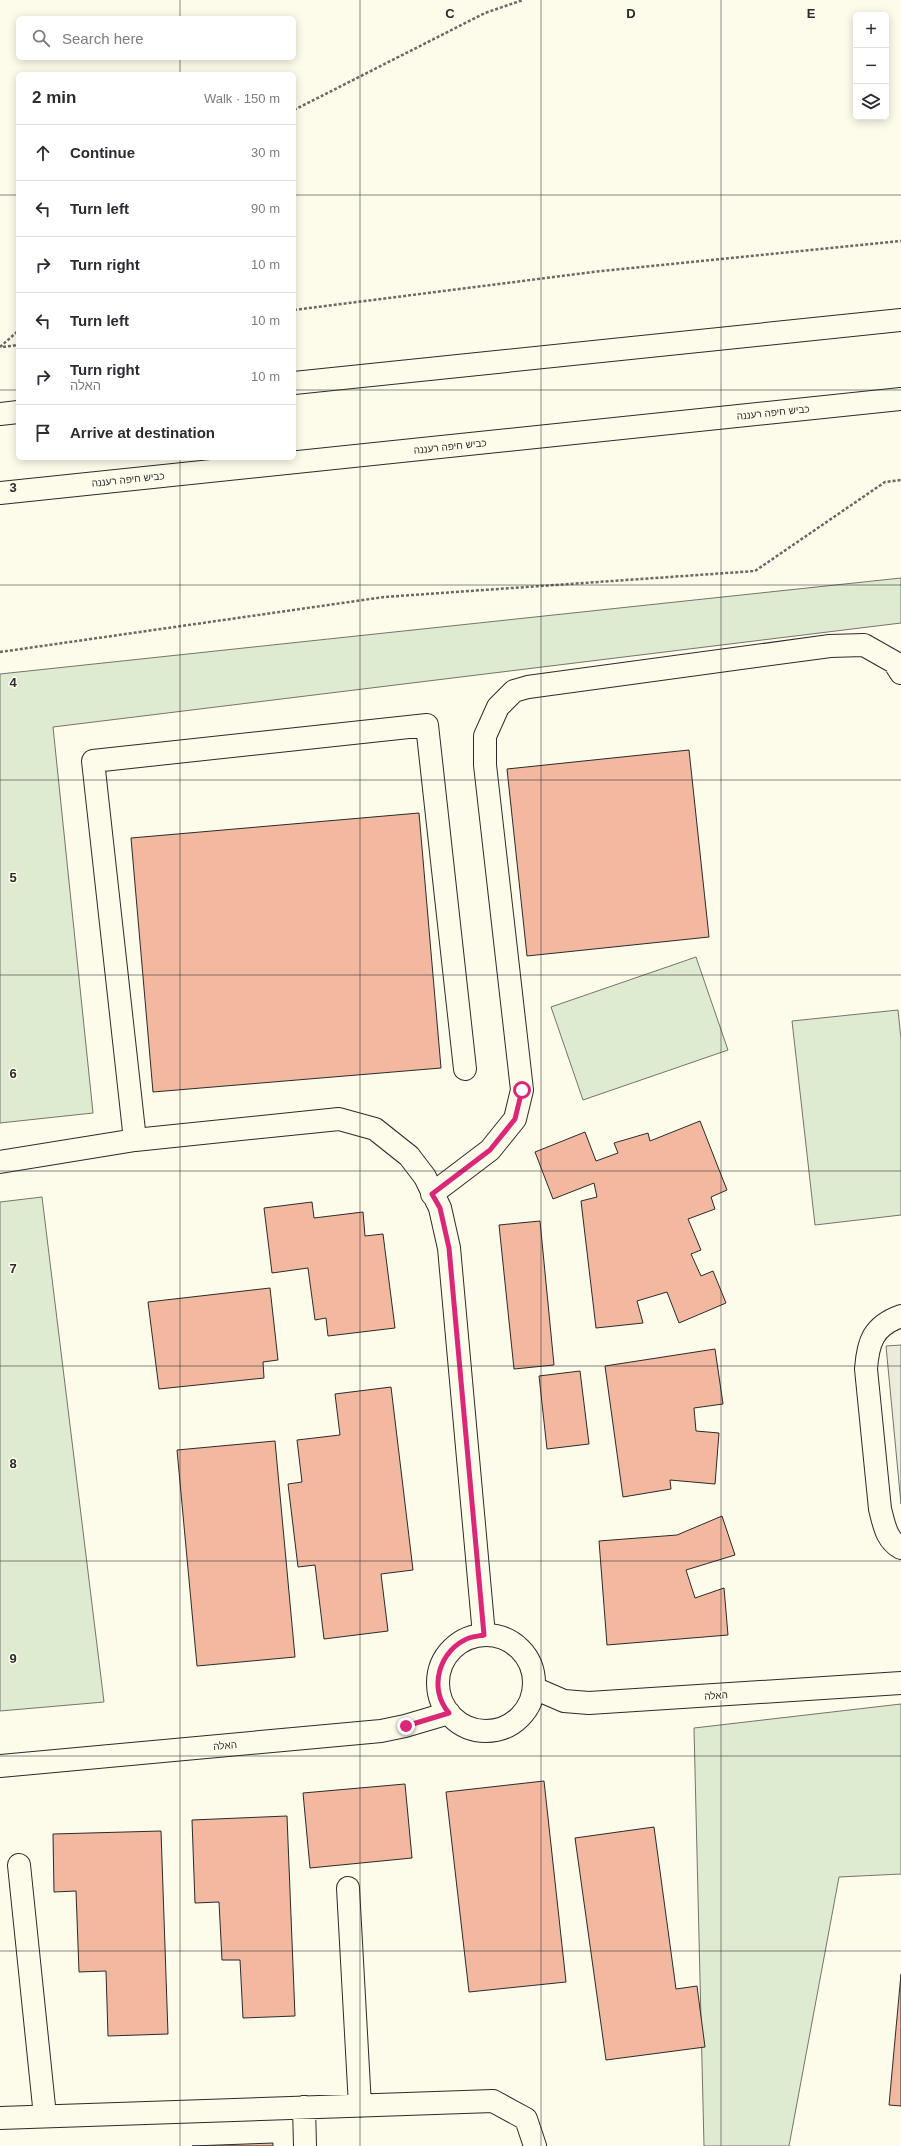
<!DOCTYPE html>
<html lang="en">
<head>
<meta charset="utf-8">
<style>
	:root { --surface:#fff; --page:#f7f7f7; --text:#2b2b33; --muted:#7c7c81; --line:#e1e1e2 }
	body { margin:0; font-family:Arial,"Noto Sans Hebrew",sans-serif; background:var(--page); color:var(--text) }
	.controls { position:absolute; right:12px; top:12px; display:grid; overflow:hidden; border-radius:6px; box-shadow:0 2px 10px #0003 }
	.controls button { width:36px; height:36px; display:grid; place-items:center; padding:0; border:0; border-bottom:1px solid var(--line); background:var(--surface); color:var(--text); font:20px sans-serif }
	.stop { position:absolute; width:12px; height:12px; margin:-9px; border:3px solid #db2777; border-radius:50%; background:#fff }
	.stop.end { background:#db2777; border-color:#fff; box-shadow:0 1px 4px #0008 }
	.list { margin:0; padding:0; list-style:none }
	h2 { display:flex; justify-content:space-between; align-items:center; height:52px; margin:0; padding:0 16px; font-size:17px }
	h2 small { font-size:13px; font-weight:400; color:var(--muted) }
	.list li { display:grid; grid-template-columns:26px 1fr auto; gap:12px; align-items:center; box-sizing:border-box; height:56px; padding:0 16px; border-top:1px solid var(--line) }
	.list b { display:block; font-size:15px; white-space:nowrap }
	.list p { margin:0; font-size:13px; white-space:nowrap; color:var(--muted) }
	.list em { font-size:13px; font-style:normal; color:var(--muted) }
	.icon { flex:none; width:22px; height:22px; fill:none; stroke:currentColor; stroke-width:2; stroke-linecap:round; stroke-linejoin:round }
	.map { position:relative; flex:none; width:901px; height:2146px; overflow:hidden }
	.search { position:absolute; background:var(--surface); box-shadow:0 2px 10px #0003; left:16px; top:16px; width:280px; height:44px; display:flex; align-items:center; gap:10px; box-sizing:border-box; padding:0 14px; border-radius:6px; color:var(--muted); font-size:15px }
	.panel { position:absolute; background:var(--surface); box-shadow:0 2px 10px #0003; left:16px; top:72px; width:280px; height:388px; border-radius:6px }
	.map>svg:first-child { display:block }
</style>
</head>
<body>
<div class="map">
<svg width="901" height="2146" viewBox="0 0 901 2146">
	<rect width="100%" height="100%" fill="#fdfbea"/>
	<path fill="#deebd1" stroke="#74746e" d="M901 578V623L53 727 93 1113 0 1123V674Z
		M696 957 728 1050 583 1100 551 1007Z
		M898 1010 901 1039V1215L815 1225 792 1021Z
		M42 1197 104 1702 0 1711V1202Z
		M901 1704V1874L839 1877 789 2146H704L694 1728Z"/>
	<path fill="#eceadb" stroke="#74746e" d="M901 1345V1504L886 1346Z"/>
	<path fill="#f2b8a0" stroke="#2b2b2b" d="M689 750 709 937 527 956 507 769Z
		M419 813 441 1068 153 1092 131 838Z
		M700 1121 727 1190 711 1197 715 1209 688 1219 701 1250 691 1254 701 1276 713 1271 726 1303 679 1323 667 1292 637 1301 643 1323 596 1328 581 1201 597 1197 594 1183 553 1199 535 1152 585 1132 596 1161 618 1153 614 1143 648 1133 650 1141Z
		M312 1202 314 1218 363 1212 365 1236 383 1234 395 1328 328 1336 326 1318 315 1320 308 1268 272 1273 264 1208Z
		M540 1221 554 1365 514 1369 499 1225Z
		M270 1288 278 1360 263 1362 264 1378 159 1389 148 1302Z
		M715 1349 723 1404 694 1408 696 1431 719 1433 715 1484 670 1480 671 1489 623 1497 605 1366Z
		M580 1371 589 1444 547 1449 539 1376Z
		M391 1387 413 1570 381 1574 388 1631 324 1639 315 1565 298 1567 288 1484 302 1482 297 1440 340 1435 335 1394Z
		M275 1441 295 1657 197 1666 177 1450Z
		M722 1516 735 1555 686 1570 695 1598 724 1588 728 1635 607 1645 599 1541 677 1535Z
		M544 1781 566 1982 469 1992 446 1792Z
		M405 1784 412 1858 310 1868 303 1793Z
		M287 1816 295 2016 243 2018 240 1960H222L219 1902 195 1903 192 1820Z
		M654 1827 676 1989 697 1986 705 2047 606 2060 575 1838Z
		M161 1831 168 2034 108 2036 106 1971 79 1972 76 1891 54 1892 53 1834Z
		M901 1974V2106L889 2105Z
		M273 2143V2146H192Z"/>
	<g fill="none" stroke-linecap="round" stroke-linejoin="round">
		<g stroke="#2b2b2b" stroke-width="24">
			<path id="minor" d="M135 1140 93 761 427 725 465 1069
				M0 1162 135 1140 339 1119 375 1129 409 1156 425 1177 440 1208 449 1248 484 1635
				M432 1194 490 1150 515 1119 522 1090 485 765V736L498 707 514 691 528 687 830 646 864 645 894 662 901 673
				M901 1316C873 1326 868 1342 866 1369L880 1509C884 1524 886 1540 901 1548
				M438 1683a48 48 0 1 1 96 0a48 48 0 1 1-96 0Z
				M534 1688 564 1701 589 1703 901 1683
				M0 1766 381 1731 405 1726 449 1713
				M19 1865 45 2116
				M348 1888 360 2106
				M304 2107 305 2146
				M0 2118 493 2101 526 2119 535 2146"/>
		</g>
		<g stroke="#2b2b2b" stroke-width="24">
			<path id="highway" d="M294 383 901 320
				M0 414 18 412
				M0 493 901 399"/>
		</g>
		<path stroke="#6a6964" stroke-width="2.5" stroke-dasharray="3 2" stroke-linecap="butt" d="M294 110 485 13 523 0
			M294 310 601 271 901 241
			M0 347 18 331
			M3 347 18 345
			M0 652 384 597 755 571 885 482 901 480"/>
		<use href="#minor" stroke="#fdfbea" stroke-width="22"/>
		<use href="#highway" stroke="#fdfbea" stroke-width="22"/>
	</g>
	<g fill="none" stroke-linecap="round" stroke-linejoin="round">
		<path stroke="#db2777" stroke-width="5" d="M406 1726 449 1713C427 1688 440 1649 469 1638 474 1636 480 1636 484 1635L449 1248 440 1208 432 1194 490 1150 515 1119 522 1090"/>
	</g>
	<path fill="none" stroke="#2b2b2b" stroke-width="1" stroke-opacity="0.55" d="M180 0V18M360 0V2146M541 0V2146M721 0V2146M180 58V74M0 195H18M294 195H901M0 390H18M294 390H901M180 458V2146M0 585H901M0 780H901M0 975H901M0 1171H901M0 1366H901M0 1561H901M0 1756H901M0 1951H901"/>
	<g text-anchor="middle" stroke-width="3" stroke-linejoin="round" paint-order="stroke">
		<g font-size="10" fill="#2b2b2b" stroke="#fdfbea">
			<text transform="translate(773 412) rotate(-6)" y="4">כביש חיפה רעננה</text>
			<text transform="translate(450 446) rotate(-6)" y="4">כביש חיפה רעננה</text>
			<text transform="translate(128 479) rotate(-6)" y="4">כביש חיפה רעננה</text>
			<text transform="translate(716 1695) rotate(-4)" y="4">האלה</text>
			<text transform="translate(225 1745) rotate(-5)" y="4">האלה</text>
		</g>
	</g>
	<g font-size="13" text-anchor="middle" font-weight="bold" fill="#2b2b2b" stroke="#fdfbea" stroke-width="3" stroke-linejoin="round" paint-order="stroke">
		<text x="450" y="18">C</text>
		<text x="631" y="18">D</text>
		<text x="811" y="18">E</text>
		<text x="13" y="492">3</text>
		<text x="13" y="687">4</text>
		<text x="13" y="882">5</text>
		<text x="13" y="1078">6</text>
		<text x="13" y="1273">7</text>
		<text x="13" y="1468">8</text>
		<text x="13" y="1663">9</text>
	</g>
</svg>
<div class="controls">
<button>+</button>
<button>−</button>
<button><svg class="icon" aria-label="layers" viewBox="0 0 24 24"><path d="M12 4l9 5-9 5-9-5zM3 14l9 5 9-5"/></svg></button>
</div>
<div class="stop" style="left:522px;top:1090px"></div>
<div class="stop end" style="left:406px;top:1726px"></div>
<div class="search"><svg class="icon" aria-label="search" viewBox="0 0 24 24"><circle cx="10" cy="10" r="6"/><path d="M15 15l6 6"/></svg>Search here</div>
<section class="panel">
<h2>2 min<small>Walk · 150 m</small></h2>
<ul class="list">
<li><svg class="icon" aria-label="ahead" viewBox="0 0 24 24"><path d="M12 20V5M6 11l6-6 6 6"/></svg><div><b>Continue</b></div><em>30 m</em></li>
<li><svg class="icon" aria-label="left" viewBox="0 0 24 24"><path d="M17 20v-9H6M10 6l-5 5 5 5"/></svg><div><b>Turn left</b></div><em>90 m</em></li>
<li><svg class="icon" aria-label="right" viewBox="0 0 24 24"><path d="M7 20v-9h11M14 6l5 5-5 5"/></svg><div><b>Turn right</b></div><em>10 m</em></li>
<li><svg class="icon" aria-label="left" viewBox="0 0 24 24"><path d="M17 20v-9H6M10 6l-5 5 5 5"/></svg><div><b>Turn left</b></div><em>10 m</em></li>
<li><svg class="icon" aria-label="right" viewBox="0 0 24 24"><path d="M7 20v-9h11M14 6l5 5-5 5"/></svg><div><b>Turn right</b><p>האלה</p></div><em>10 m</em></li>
<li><svg class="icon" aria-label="arrive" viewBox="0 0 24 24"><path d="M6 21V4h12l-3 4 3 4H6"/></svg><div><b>Arrive at destination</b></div></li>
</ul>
</section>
</div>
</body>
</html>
